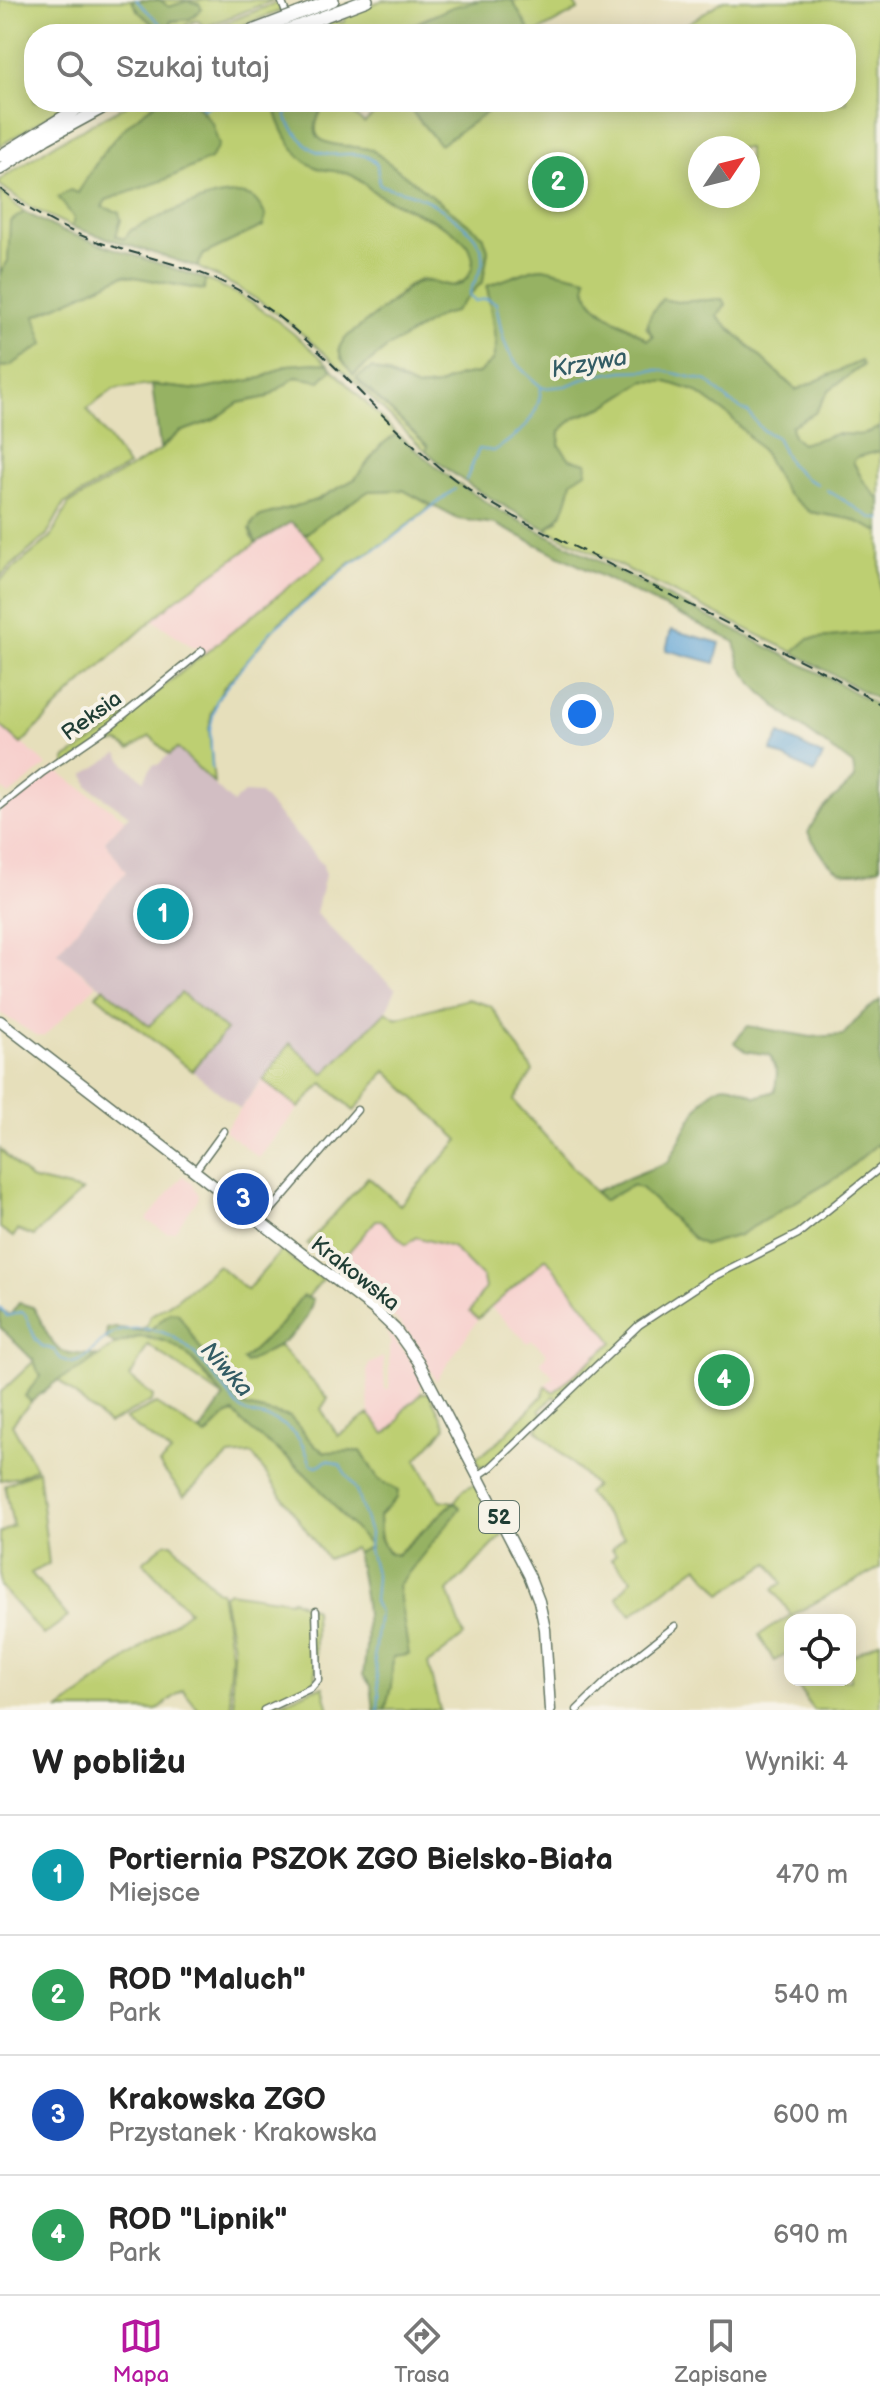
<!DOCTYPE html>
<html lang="pl">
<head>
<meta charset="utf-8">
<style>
	:root { --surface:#fff; --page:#f6f6f6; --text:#222; --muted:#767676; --line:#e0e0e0; --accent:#b5179e }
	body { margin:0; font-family:"Balsamiq Sans",sans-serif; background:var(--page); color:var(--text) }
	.controls { position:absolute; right:24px; bottom:24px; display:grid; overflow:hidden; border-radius:16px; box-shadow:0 4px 20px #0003 }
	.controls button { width:72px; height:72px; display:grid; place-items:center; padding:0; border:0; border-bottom:2px solid var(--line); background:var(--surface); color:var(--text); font:40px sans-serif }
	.compass { position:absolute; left:688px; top:136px; width:72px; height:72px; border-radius:50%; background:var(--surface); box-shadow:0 4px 20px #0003; rotate:55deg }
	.you { position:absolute; left:582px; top:714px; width:28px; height:28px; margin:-20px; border:6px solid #fff; border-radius:50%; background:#1a73e8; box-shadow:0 0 0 12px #1a73e833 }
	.badge { display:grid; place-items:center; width:52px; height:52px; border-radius:50%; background:var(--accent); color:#fff; font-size:26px; font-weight:700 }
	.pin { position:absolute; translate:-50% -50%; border:4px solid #fff; box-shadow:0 2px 8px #0006 }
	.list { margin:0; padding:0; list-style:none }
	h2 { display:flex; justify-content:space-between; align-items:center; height:104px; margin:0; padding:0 32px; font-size:34px }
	h2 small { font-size:26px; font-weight:400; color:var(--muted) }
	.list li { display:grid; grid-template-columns:52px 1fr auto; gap:24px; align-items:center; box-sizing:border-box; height:120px; padding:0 32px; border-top:2px solid var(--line) }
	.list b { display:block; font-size:30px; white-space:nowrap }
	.list p { margin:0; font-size:26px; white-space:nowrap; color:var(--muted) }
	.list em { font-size:26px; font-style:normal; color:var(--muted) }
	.icon { flex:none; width:44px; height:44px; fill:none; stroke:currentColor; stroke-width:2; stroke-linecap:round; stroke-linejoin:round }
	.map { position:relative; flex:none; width:880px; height:1710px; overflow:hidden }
	.search { position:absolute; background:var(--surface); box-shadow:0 4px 20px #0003; left:24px; right:24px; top:24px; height:88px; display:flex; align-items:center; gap:20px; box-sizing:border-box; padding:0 28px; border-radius:32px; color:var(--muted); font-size:30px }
	.sheet { height:584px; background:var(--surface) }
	nav { display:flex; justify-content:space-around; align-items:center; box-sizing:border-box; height:112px; border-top:2px solid var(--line); background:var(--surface); font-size:22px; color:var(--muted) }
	nav a { display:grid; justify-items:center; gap:4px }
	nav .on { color:var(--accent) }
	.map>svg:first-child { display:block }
</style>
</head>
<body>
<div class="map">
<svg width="880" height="1710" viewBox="0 0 880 1710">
	<rect width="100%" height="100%" fill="#f7f3e8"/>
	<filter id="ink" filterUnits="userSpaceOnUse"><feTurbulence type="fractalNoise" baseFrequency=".0125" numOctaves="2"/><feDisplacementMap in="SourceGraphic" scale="16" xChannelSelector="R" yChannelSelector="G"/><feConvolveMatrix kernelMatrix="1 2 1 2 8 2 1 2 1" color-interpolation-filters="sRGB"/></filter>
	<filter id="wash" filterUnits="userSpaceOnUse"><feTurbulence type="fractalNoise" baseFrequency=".006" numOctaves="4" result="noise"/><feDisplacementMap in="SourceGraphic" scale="32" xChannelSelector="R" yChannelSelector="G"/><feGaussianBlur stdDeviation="1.8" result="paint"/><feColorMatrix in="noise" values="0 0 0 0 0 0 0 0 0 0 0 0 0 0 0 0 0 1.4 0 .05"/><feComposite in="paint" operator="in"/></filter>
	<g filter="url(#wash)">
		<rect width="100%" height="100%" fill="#e6dfbb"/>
		<path fill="#f7d0cd" d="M291 521 327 557 204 654 196 646 194 648 153 620 175 600 267 535Z
			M0 725 47 765 9 795 0 787Z
			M53 768 125 819 105 841 126 872 57 952 97 985 44 1036H37L0 1013V810Z
			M263 1080 299 1108 259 1158 224 1130Z
			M183 1176 192 1183 199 1195 198 1199 175 1231 167 1233 146 1220Z
			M376 1220H381L406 1245 416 1237 452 1247 483 1278 485 1288 471 1311 478 1319 436 1381 415 1341 396 1319 375 1300 337 1275 339 1263Z
			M546 1257 613 1342 554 1392 545 1385 554 1377 540 1362 547 1354 532 1340 528 1343 490 1307Z
			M385 1329 407 1355 424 1383 420 1385 421 1393 417 1401 406 1407 399 1425 385 1434 369 1414 367 1370 369 1364 383 1357 385 1389 389 1390V1347L391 1344Z"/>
		<path fill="#d2bec3" d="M176 747 233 803 244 793 260 794 323 865 325 875 316 913 354 953 396 989 386 1011 324 1075 290 1043 240 1109 192 1071 226 1030 149 1026 57 952 126 872 105 841 129 815 88 786 85 774 118 753 127 766 144 780 152 766 155 764 158 765Z"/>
		<path fill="#bdcf72" stroke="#6e8653" stroke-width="2" fill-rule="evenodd" d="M0 0H131L138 11 164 34H34V102H71L0 146Z
			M160 0H273L205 27 197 20 186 25 190 34H176L170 24 171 21 190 19 187 1 169 7Z
			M383 0 395 1 482 0 427 18 394 34H300L337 20 341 23 345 22V14Z
			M512 0H572L578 10 534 34H524L529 31Z
			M724 0H880V427L863 435 836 434 801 444 793 436 791 426 814 413 829 390 863 366 861 361 796 390 717 316 722 299 677 302 662 299 646 327 653 337 647 340C627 322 593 314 584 286L543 268 534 269 487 286 496 345 493 360 479 373 459 376 437 386 417 388 385 372 359 382 428 446 426 451C351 382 292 308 197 267L204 254 263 226 124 239 115 236 121 220 101 207 106 200 164 180 210 159 204 112 194 102H274L286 136 298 154 352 175 378 195 454 231 467 243 473 258 472 270 464 281 453 286 421 279 409 285 339 348 341 358 354 375 387 348 442 315 454 311 483 281 488 250 483 235 372 150C343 142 294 153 326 102H338L364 123 374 114 368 104 371 102H404L440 145 487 112 479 102H846V34H666L687 24ZM700 148H748V196H700Z
			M276 3 283 10 220 34H197Z
			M132 102H158C119 126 100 155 78 194L59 197 75 218 72 227 30 207 0 185V180L53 145Z
			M0 191 24 212 11 222 8 261 0 273Z
			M124 275 203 290 205 279C253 298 290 329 328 364L287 365 262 378 199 390 152 385 114 389 87 409 128 466 64 504 47 535 0 576V367L10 366 35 316Z
			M332 369 397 434 381 445 355 479 317 500 261 516 253 522 251 537 256 543 175 600 74 690 21 744 0 725V580L51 537 69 504 159 451 180 432 214 420 238 403 267 397 296 377 320 381Z
			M645 381 667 382 695 391 731 417 764 453 773 471 810 512 851 519 880 532V632L809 639 793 652 546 529 558 521 570 459 559 445 560 431 576 417 604 407Z
			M880 451V500L862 479 853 461 857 457Z
			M403 490 431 506 386 542 350 563 280 622 223 688 212 711 209 729 214 783 177 748 169 755 150 736 130 749 119 742 112 743 109 739 76 759 72 767 66 766 65 759 105 733 326 557 305 535 314 526 369 491Z
			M104 988 149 1026 181 993 226 1030 192 1071 96 995Z
			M468 999 491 1006 533 1071 514 1101 602 1200 633 1185 641 1188 695 1240 705 1245 739 1235 841 1175 877 1144 880 1147V1568L792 1615 794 1620H790V1651L774 1661 759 1635 791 1615 773 1589 782 1583 769 1563 721 1594 698 1566 631 1615 617 1597 632 1579 611 1559 616 1554 612 1549 624 1537 587 1493 595 1486 536 1429 563 1402 554 1396 540 1410 543 1414 491 1464 481 1468 476 1458 497 1443 543 1395 545 1386 554 1392 613 1342 546 1258 478 1319 470 1312 485 1288 483 1278 452 1247 416 1237 406 1245 381 1220H376L339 1263 307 1244 368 1177 400 1205 459 1140 386 1071 354 1111 323 1083 299 1108 263 1080 290 1043 324 1074 386 1011 396 1018Z
			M0 1149 30 1179 82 1191 34 1236 18 1230 13 1237 0 1228Z
			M282 1250 299 1265 323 1279 308 1297 302 1296 281 1324 243 1360 246 1362 279 1346 328 1398 321 1409 338 1436 369 1414 385 1434C404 1421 396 1418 406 1407 412 1401 417 1401 421 1393H429L446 1427 416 1460 440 1500 454 1502 464 1489 475 1484 502 1536 448 1591 464 1636 428 1664 440 1710H385L391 1686 393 1657 408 1654 398 1586 460 1507 454 1502 396 1555C379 1549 380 1532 379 1516L397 1498 378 1479 361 1451 325 1452 315 1446 290 1417 246 1407 229 1389 222 1372 209 1362 192 1336 170 1312 149 1331 129 1332 146 1327 150 1316 177 1299 218 1265 247 1290Z
			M139 1337 171 1342 183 1350 224 1398 148 1345 130 1377 153 1396 152 1401 108 1424 58 1380 84 1367 115 1345Z
			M34 1361 40 1377 25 1396 31 1402 12 1424 36 1468 18 1477 0 1480V1393Z
			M156 1404 206 1436 227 1415 234 1413C248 1431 264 1439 281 1453 314 1481 345 1512 370 1547L356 1553 353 1548 327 1559 252 1454 229 1456 184 1496 159 1464 171 1453 125 1419Z
			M38 1470 49 1564 31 1573 68 1617 43 1635 0 1586V1533L13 1526 5 1485Z
			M166 1543H172L216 1590 221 1592 231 1654 229 1685 232 1710H199L183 1690 157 1710H60L189 1611 143 1562Z
			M229 1592 290 1601 291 1599 314 1609 316 1681 261 1710H235L232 1685 233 1646 223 1596Z
			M880 1641V1710H813L798 1686 808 1680H850V1657Z
			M323 1687 329 1710H268L312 1689Z"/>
		<path fill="#96b264" stroke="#5a784c" stroke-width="2" d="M131 0H160L169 7 187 1 199 4 202 9 190 19 171 21 170 25 176 34H164L138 11Z
			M482 0H512L530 31 524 34H394L452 7Z
			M158 102H194L212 123 219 145 210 159 164 180 106 200 102 207 119 212 121 220 116 236 124 239 131 230C159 218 222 184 251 197 258 200 262 209 266 216L263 226 204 254 197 267 72 227 74 218 58 197 70 190 78 193C100 155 119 126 158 102Z
			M274 102H326C294 153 343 142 372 150L483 235 488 250 483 281 454 312 442 315 387 348 353 375 341 358 339 348 344 339 402 294C427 261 453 306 470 273 490 234 405 209 381 196 371 191 362 180 351 175 340 170 326 172 315 167 293 158 277 123 274 102Z
			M404 102H479L487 112 440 145Z
			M24 212 62 231 205 279 204 290 124 275 35 316 44 344 10 366 0 367V273L8 261 10 222Z
			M543 268 587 278C578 309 629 324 647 340L653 337C642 319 652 314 662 299L677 302 722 299 726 305 717 317 796 390 861 361 863 365 829 390 815 413 791 426 793 436 801 444 836 434 863 435 880 427V451L857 457 853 462 862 479 880 500V532L851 519 810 512 786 493 764 453 731 417 695 391 667 382 645 381 604 407 576 417 560 431 559 445 570 459 587 463 586 472 572 481C568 503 565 515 546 529 504 506 461 484 426 451L428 446 356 378 372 368 417 388 437 386 459 376 479 373 493 360 496 345 487 286 534 269Z
			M314 363 328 364 332 369 320 381 296 377 267 397 238 403 214 420 180 432 160 448 152 385 199 390 262 378 287 365Z
			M397 434 454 481 500 511 831 679 880 707V867C837 882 831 869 808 833 821 804 836 800 855 778L853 765C821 740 760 702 741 666 738 659 737 649 735 642L495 524 458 519 403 490 369 491 315 526 305 535 291 522 256 543 250 529 253 522 261 516 317 500 355 479 381 445Z
			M880 632V701L793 652 808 639Z
			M880 1000V1147L877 1144 841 1175 739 1235 705 1245 695 1240 641 1188 633 1185 603 1201 596 1191 668 1162C680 1143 699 1093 721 1086 733 1083 746 1091 756 1097L775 1091 777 1073 770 1055 746 1051 734 1042 748 1026 811 1037 843 1035 863 1013Z
			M302 1296 313 1299C306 1333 274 1349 246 1363L243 1360 281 1324Z
			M19 1303 33 1307C42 1319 49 1346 62 1351 71 1355 86 1354 96 1356L84 1367 58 1380 31 1402 25 1396 40 1376 34 1361 0 1327V1311L10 1315Z
			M170 1312 178 1313 209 1362 222 1372 229 1389 246 1407 290 1417 315 1446 325 1452 361 1451 378 1479 398 1491 397 1498 379 1516 380 1538 388 1552 397 1555 454 1502 460 1508 398 1586 409 1655 393 1657 391 1686 385 1710H374L371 1686 363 1675C370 1628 366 1599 356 1553L370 1547C361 1534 350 1525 340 1513 321 1490 302 1468 278 1450 261 1438 247 1430 234 1413L227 1415 206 1436 200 1432 224 1397C201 1369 179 1335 139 1337 132 1338 122 1342 115 1345L106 1338 107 1328C122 1326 134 1332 149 1331Z"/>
		<path fill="#62a5d6" stroke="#407185" stroke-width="2" d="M671 630 720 643 715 663 666 650Z
			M780 734 823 756 814 773 771 751Z"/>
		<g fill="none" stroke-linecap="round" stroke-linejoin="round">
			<path stroke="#62a5d6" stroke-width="2" d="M136 0 171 34
				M199 102 204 109 215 102
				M310 102 303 107 287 110 286 118C294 130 303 144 316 151 337 161 359 145 377 164L379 184C390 190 403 190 415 195 435 203 482 232 483 256 484 272 472 281 469 296L475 301 487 299 496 303C504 348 506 359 543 388L566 386 591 376 623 371 660 370 707 381 730 402 749 413 762 430 776 437 789 463 805 478 817 484
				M466 480 479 449 494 451C518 435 539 420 541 388
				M827 490 872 518 880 519
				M212 769 210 729 217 699 269 633 351 564 387 542 455 489
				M0 1308 7 1316 21 1312 25 1314 36 1340 42 1346 54 1350 61 1359 72 1363C94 1359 99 1332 129 1329 180 1324 199 1359 227 1392 232 1398 237 1406 243 1411 249 1415 259 1416 267 1418 292 1425 302 1439 311 1464L317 1466 328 1460 340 1465 356 1490 370 1533 369 1550 376 1577 374 1601 379 1612 374 1653 379 1695 378 1710"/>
		</g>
	</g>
	<g filter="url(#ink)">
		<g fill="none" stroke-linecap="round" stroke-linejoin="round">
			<g stroke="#657663" stroke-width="9">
				<path id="minor" d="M281 0 294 34
					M0 806 43 772 110 726 202 651
					M194 1172 224 1131
					M260 1223 357 1110
					M478 1476 491 1467 639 1325 709 1279 798 1234 880 1168
					M264 1710 311 1688 318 1680 316 1611
					M577 1710 614 1674 675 1626"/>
			</g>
			<g stroke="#657663" stroke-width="13">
				<path id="primary" d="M0 1021 375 1310 395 1329 418 1361 529 1575 539 1601 545 1629 550 1710"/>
			</g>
			<g stroke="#657663" stroke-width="14">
				<path id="motorway" d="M297 14 333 0
					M301 25 367 0
					M0 156 88 102
					M0 169 47 138 113 102"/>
			</g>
			<use href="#minor" stroke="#fff" stroke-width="6"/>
			<use href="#primary" stroke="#fff" stroke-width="10"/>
			<use href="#motorway" stroke="#fff" stroke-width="11"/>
			<path stroke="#1f3d34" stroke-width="2" stroke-dasharray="12 6" stroke-linecap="butt" d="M0 189C28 210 57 226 90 239 143 258 201 266 250 297 320 341 371 410 434 463 459 485 487 501 515 517L832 676 880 704"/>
			<g stroke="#657663" stroke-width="14" stroke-linecap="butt">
				<path id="motorway-bridge" d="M244 34 297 14
					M275 34 301 25"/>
			</g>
			<use href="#motorway-bridge" stroke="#fff" stroke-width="11"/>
		</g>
	</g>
	<g text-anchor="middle" stroke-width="8" stroke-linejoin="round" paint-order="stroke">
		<rect fill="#f7f3e8" stroke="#60746a" stroke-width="2" x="479" y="1501" width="40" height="32" rx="6"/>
		<g font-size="20" font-weight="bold" fill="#1f3d34">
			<text x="499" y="1524">52</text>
		</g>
		<g font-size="22" fill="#1f3d34" stroke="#f7f3e8">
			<text transform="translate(91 715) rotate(-36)" y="8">Reksia</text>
			<text transform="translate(356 1273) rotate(38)" y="8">Krakowska</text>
		</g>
		<g font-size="24" font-style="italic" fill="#335c65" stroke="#f7f3e8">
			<text transform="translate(589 363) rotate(-10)" y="8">Krzywa</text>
			<text transform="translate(227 1369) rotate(48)" y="8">Niwka</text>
		</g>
	</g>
</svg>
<div class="controls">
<button><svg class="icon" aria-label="locate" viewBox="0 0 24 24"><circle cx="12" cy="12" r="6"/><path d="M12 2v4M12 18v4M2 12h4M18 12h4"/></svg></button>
</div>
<svg class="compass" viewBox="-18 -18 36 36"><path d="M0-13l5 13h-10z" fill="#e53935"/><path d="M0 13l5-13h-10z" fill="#767676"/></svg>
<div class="you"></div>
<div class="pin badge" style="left:163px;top:914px;background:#0f9aa8">1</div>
<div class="pin badge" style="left:558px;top:182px;background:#2e9e5b">2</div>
<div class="pin badge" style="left:243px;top:1199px;background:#1a4fb4">3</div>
<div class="pin badge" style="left:724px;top:1380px;background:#2e9e5b">4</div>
<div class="search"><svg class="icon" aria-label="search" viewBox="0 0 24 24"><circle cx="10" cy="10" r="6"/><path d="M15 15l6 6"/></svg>Szukaj tutaj</div>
</div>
<section class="sheet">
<h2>W pobliżu<small>Wyniki: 4</small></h2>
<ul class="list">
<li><span class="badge" style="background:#0f9aa8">1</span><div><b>Portiernia PSZOK ZGO Bielsko-Biała</b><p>Miejsce</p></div><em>470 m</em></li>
<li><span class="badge" style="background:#2e9e5b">2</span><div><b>ROD &quot;Maluch&quot;</b><p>Park</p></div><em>540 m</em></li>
<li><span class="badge" style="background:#1a4fb4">3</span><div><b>Krakowska ZGO</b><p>Przystanek · Krakowska</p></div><em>600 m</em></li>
<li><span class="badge" style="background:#2e9e5b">4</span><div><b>ROD &quot;Lipnik&quot;</b><p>Park</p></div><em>690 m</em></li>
</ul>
</section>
<nav>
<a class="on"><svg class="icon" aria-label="map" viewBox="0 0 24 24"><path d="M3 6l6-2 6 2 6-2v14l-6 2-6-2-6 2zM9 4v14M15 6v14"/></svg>Mapa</a>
<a><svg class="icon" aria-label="directions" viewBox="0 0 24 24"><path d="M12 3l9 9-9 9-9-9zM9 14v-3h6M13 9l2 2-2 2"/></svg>Trasa</a>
<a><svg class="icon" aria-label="saved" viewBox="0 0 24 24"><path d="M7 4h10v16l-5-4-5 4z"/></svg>Zapisane</a>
</nav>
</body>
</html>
